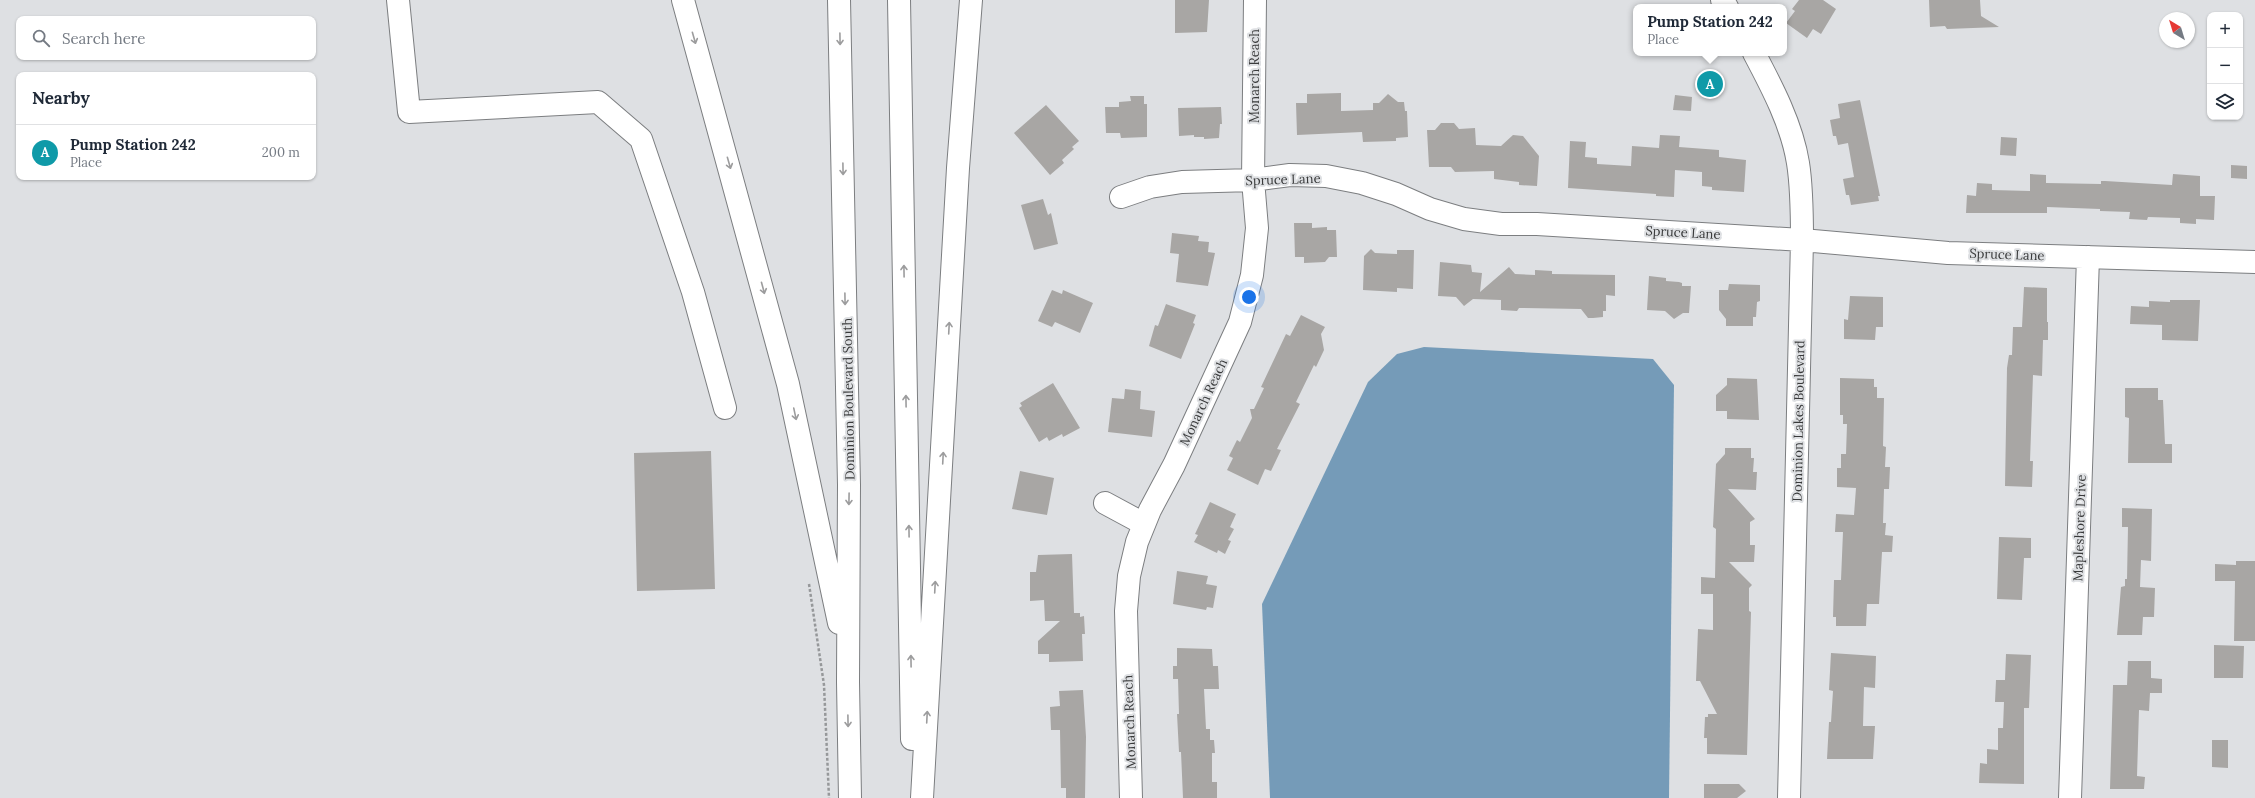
<!DOCTYPE html>
<html lang="en">
<head>
<meta charset="utf-8">
<style>
	:root { --surface:#fff; --page:#f2f2f3; --text:#1f2937; --muted:#747a83; --line:#e0e1e3; --accent:#336984 }
	body { margin:0; font-family:Lora,serif; background:var(--page); color:var(--text) }
	.controls { position:absolute; right:12px; top:12px; display:grid; overflow:hidden; border-radius:8px; box-shadow:0 1px 3px #0004 }
	.controls button { width:36px; height:36px; display:grid; place-items:center; padding:0; border:0; border-bottom:1px solid var(--line); background:var(--surface); color:var(--text); font:20px sans-serif }
	.compass { position:absolute; left:2159px; top:12px; width:36px; height:36px; border-radius:50%; background:var(--surface); box-shadow:0 1px 3px #0004; rotate:322deg }
	.you { position:absolute; left:1249px; top:297px; width:14px; height:14px; margin:-10px; border:3px solid #fff; border-radius:50%; background:#1a73e8; box-shadow:0 0 0 6px #1a73e833 }
	.badge { display:grid; place-items:center; width:26px; height:26px; border-radius:50%; background:var(--accent); color:#fff; font-size:13px; font-weight:700 }
	.pin { position:absolute; translate:-50% -50%; border:2px solid #fff; box-shadow:0 1px 4px #0006 }
	.popup { position:absolute; left:1633px; top:4px; width:154px; height:52px; box-sizing:border-box; display:grid; place-content:center; border-radius:8px; background:var(--surface); filter:drop-shadow(0 1px 3px #0005); font-size:13px; white-space:nowrap; color:var(--muted) }
	.popup b { font-size:15px; color:var(--text) }
	.popup::after { content:''; position:absolute; left:50%; top:100%; margin-left:-8px; border:8px solid transparent; border-top-color:var(--surface) }
	.list { margin:0; padding:0; list-style:none }
	h2 { display:flex; justify-content:space-between; align-items:center; height:52px; margin:0; padding:0 16px; font-size:17px }
	h2 small { font-size:13px; font-weight:400; color:var(--muted) }
	.list li { display:grid; grid-template-columns:26px 1fr auto; gap:12px; align-items:center; box-sizing:border-box; height:56px; padding:0 16px; border-top:1px solid var(--line) }
	.list b { display:block; font-size:15px; white-space:nowrap }
	.list p { margin:0; font-size:13px; white-space:nowrap; color:var(--muted) }
	.list em { font-size:13px; font-style:normal; color:var(--muted) }
	.icon { flex:none; width:22px; height:22px; fill:none; stroke:currentColor; stroke-width:2; stroke-linecap:round; stroke-linejoin:round }
	.map { position:relative; flex:none; width:2255px; height:798px; overflow:hidden }
	.search { position:absolute; background:var(--surface); box-shadow:0 1px 3px #0004; left:16px; top:16px; width:300px; height:44px; display:flex; align-items:center; gap:10px; box-sizing:border-box; padding:0 14px; border-radius:8px; color:var(--muted); font-size:15px }
	.panel { position:absolute; background:var(--surface); box-shadow:0 1px 3px #0004; left:16px; top:72px; width:300px; height:108px; border-radius:8px }
	.map>svg:first-child { display:block }
</style>
</head>
<body>
<div class="map">
<svg width="2255" height="798" viewBox="0 0 2255 798">
	<rect width="100%" height="100%" fill="#dee0e3"/>
	<path fill="#759bb8" d="M1424 347 1653 359 1674 385 1669 798H1270L1262 604 1368 382 1397 354Z"/>
	<path fill="#a8a6a4" d="M1175 0H1209L1207 32 1175 33Z
		M1799 0H1823L1836 9 1821 34 1813 29 1807 38 1786 23 1795 11 1792 9Z
		M1929 0H1980L1981 16 1999 27 1947 29 1945 26 1930 27Z
		M1341 93V111L1373 110V103H1379L1388 94 1398 102H1404L1405 111H1407L1408 137 1396 138V141L1363 142 1362 132 1297 135 1296 103H1307V94Z
		M1675 95 1692 97 1691 111 1673 110Z
		M1130 96H1144V104H1147V137L1121 138 1120 133H1106L1105 107H1119V102L1131 101Z
		M1860 100 1880 196H1878L1879 201 1851 205 1849 195H1846L1843 179 1854 177 1848 143 1838 145 1836 136H1833L1830 120 1840 118 1838 104Z
		M1046 105 1079 141 1072 147 1074 149 1062 160 1064 163 1050 175 1014 133Z
		M1221 107 1222 124H1220L1219 138 1204 139V137H1194V135L1179 136 1178 108Z
		M1441 123H1454L1459 129 1475 128 1476 145 1501 146 1513 135 1523 136 1539 156 1537 186 1519 185V182L1494 179V171L1455 172 1451 167H1429L1427 130H1435Z
		M1660 135 1680 136 1679 147 1719 150V157L1746 160 1744 192 1712 190V187L1702 186V172L1675 170 1674 197 1656 196V194L1568 188 1570 141 1586 142 1585 157 1597 158V164L1631 166 1632 146 1659 148Z
		M2001 137 2017 138 2016 156 2000 155Z
		M2231 165 2247 166V179L2231 178Z
		M2030 174 2046 175V183L2101 184V181H2105L2172 185 2173 174 2200 176V196H2215L2214 220 2196 219V224L2180 223V218L2148 217 2147 220 2129 219 2130 212 2100 211V209L2047 207V213H1966L1967 195 1976 196 1977 183 1992 184V190L2030 191Z
		M1043 199 1048 215 1051 213 1058 244 1034 250 1021 205Z
		M1294 223H1312V228L1327 227V230H1336L1337 257H1329L1325 262 1304 263V257H1295Z
		M1172 233 1199 236 1198 241 1209 242 1208 252 1215 253 1208 286 1176 282 1179 254 1170 253Z
		M1371 249 1375 253 1397 254V250H1414L1413 289 1397 288V292L1363 290 1364 256Z
		M1440 262 1471 265 1472 272 1482 273 1480 292 1509 267 1515 274 1535 275V270L1552 271V274L1615 275V296L1606 295V311H1603V317L1593 318H1588L1581 309 1519 308 1517 311 1501 310V300L1473 299 1464 306 1456 297 1438 296Z
		M1649 276 1666 278V281L1679 282 1682 283V286H1691L1689 313H1683L1674 319 1665 311 1647 310Z
		M1729 284 1760 285V301L1757 302 1756 317H1753V326H1726V319L1719 310V290H1728Z
		M2024 287 2047 288V322H2048V340H2043L2042 376 2033 375 2030 461H2033L2032 487 2005 486 2007 368 2009 355H2012L2013 327H2022Z
		M1052 290 1062 294 1063 290 1093 303 1080 333 1055 322 1052 327 1038 321Z
		M1850 296 1883 297V327H1876L1875 340 1844 339V319L1848 320Z
		M2170 300H2200L2198 341 2162 340V325L2130 324 2131 306 2149 307V301L2170 302Z
		M1166 304 1196 315 1193 323 1195 324 1181 359 1149 346 1155 325 1158 326Z
		M1301 315 1325 327 1321 334 1324 350 1316 367 1314 365 1296 402 1300 404 1277 449 1281 450 1271 471 1265 469 1258 485 1227 470 1233 458 1229 456 1237 440 1240 442 1252 418 1250 409H1254L1264 388 1261 387 1286 334 1290 336Z
		M1727 378 1757 379 1759 420 1727 419V411H1716V395L1727 385Z
		M1840 378 1874 379V387H1877V398H1884L1883 446 1886 447 1885 467H1890L1889 489H1884L1883 523H1886L1885 535 1893 536 1892 552H1882L1879 604H1867L1866 626H1836V617H1833L1834 580H1841L1843 532H1835L1836 514 1854 515 1856 488 1837 487V468H1841V454H1846L1847 424H1843V415H1840Z
		M1053 383 1080 428 1063 437 1062 434 1049 441 1047 437 1039 442 1019 408 1022 406 1020 403Z
		M2125 388H2158V400H2163L2165 444H2172V463H2128L2129 418 2125 417Z
		M1125 389 1141 391 1140 409 1155 411 1152 437 1108 432 1112 398 1124 399Z
		M1725 448H1751V458H1754L1753 472H1757L1756 490 1728 489 1755 519 1750 522V545H1755L1754 562H1729L1752 585 1749 588V611L1751 612 1747 755 1707 754V738H1704L1705 717H1708V714H1717L1700 681H1696L1698 629 1713 630V594H1701V577L1715 578 1716 529 1713 527 1716 464 1725 454Z
		M711 451 715 589 637 591 634 453Z
		M1020 471 1054 478 1047 515 1012 509Z
		M1210 502 1236 514 1230 527 1234 529 1228 540 1231 541 1225 554 1218 550 1217 553 1194 542 1198 535 1195 534Z
		M2122 508 2152 509 2151 561 2141 560 2140 587 2155 588 2154 617H2143L2142 635H2117L2121 587 2125 586V579H2127L2128 527H2122Z
		M1999 537 2031 538V558H2024L2022 600 1997 599Z
		M1072 554 1074 613H1080V617L1084 616 1085 634H1082L1083 661 1049 662V654H1038V641L1060 621H1045L1044 600 1030 601V572H1036L1038 555Z
		M2236 561H2255V641H2234L2235 581H2215V564L2236 565Z
		M1177 571 1208 576 1206 584 1217 586 1213 608 1207 607 1206 610 1173 604Z
		M2214 645 2244 646 2243 678H2214Z
		M1177 648 1212 649 1213 666H1218L1219 689H1204L1206 729H1210V740H1214L1215 753H1212V782H1217V798H1183L1181 752H1179L1177 714H1179L1178 679H1173V666H1177Z
		M1831 653 1876 656 1875 688 1864 687 1863 726H1875L1873 759H1827L1829 722H1831L1833 691 1829 690Z
		M2006 654 2031 655 2029 708H2024V784L1979 783 1980 763 1987 764V749L1998 750V728H2003L2004 702H1995L1996 680H2005Z
		M2128 661H2151V678L2162 679V693H2150L2149 711 2139 710 2137 776 2145 777 2144 789H2110L2113 685H2127Z
		M1083 690 1086 737 1085 798H1066V788H1061L1060 730H1051L1050 707 1060 706 1059 691Z
		M2212 740H2228V768L2212 767Z
		M1704 784H1739L1746 791 1737 798H1704Z"/>
	<g fill="none" stroke-linecap="round" stroke-linejoin="round">
		<g stroke="#7c7e80" stroke-width="24">
			<path id="minor" d="M398 0 409 112 598 102 641 139 693 292 725 408
				M1722 0 1727 7
				M1754 53C1772 87 1792 125 1798 163 1802 188 1802 214 1802 240L1789 798
				M1121 197 1150 187 1182 182 1253 180 1290 175 1326 176 1362 183 1396 194 1430 209 1464 219 1501 224H1537L1802 240 1948 253 2255 262
				M1105 503 1144 524
				M1131 798 1126 611 1129 576 1137 542 1150 510 1174 465 1240 322 1252 275 1257 228 1253 180 1255 0
				M2070 798 2088 257"/>
		</g>
		<g stroke="#7c7e80" stroke-width="24">
			<path id="highway" d="M683 0 788 384 839 623
				M839 0 849 485 848 682 850 798
				M899 0 912 739
				M922 798 958 168 971 0"/>
		</g>
		<path stroke="#96989a" stroke-width="2.5" stroke-dasharray="3 2" stroke-linecap="butt" d="M809 584 824 685 829 798"/>
		<use href="#minor" stroke="#fff" stroke-width="22"/>
		<use href="#highway" stroke="#fff" stroke-width="22"/>
	</g>
	<defs><path id="oneway-shaft" d="M-6 0H5M1.5-3L5.5 0L1.5 3" fill="none" stroke-width="1.6" stroke-linecap="round" stroke-linejoin="round"/></defs>
	<g stroke="#9c9c9d">
		<use href="#oneway-shaft" transform="translate(694 38) rotate(74)"/>
		<use href="#oneway-shaft" transform="translate(840 39) rotate(89)"/>
		<use href="#oneway-shaft" transform="translate(729 163) rotate(74)"/>
		<use href="#oneway-shaft" transform="translate(843 169) rotate(89)"/>
		<use href="#oneway-shaft" transform="translate(904 271) rotate(-91)"/>
		<use href="#oneway-shaft" transform="translate(763 288) rotate(75)"/>
		<use href="#oneway-shaft" transform="translate(845 299) rotate(89)"/>
		<use href="#oneway-shaft" transform="translate(949 328) rotate(-87)"/>
		<use href="#oneway-shaft" transform="translate(906 401) rotate(-91)"/>
		<use href="#oneway-shaft" transform="translate(795 414) rotate(78)"/>
		<use href="#oneway-shaft" transform="translate(943 458) rotate(-87)"/>
		<use href="#oneway-shaft" transform="translate(849 499) rotate(91)"/>
		<use href="#oneway-shaft" transform="translate(909 531) rotate(-91)"/>
		<use href="#oneway-shaft" transform="translate(935 587) rotate(-87)"/>
		<use href="#oneway-shaft" transform="translate(911 661) rotate(-91)"/>
		<use href="#oneway-shaft" transform="translate(927 717) rotate(-87)"/>
		<use href="#oneway-shaft" transform="translate(848 721) rotate(89)"/>
	</g>
	<g text-anchor="middle" stroke-width="4" stroke-linejoin="round" paint-order="stroke">
		<g font-size="13" fill="#393a3b" stroke="#dee0e3">
			<text transform="translate(1254 76) rotate(-90)" y="5">Monarch Reach</text>
			<text transform="translate(1283 179) rotate(-2)" y="5">Spruce Lane</text>
			<text transform="translate(1683 232) rotate(3)" y="5">Spruce Lane</text>
			<text transform="translate(2007 254) rotate(2)" y="5">Spruce Lane</text>
			<text transform="translate(848 399) rotate(-91)" y="5">Dominion Boulevard South</text>
			<text transform="translate(1203 402) rotate(-65)" y="5">Monarch Reach</text>
			<text transform="translate(1798 421) rotate(-89)" y="5">Dominion Lakes Boulevard</text>
			<text transform="translate(2079 528) rotate(-88)" y="5">Mapleshore Drive</text>
			<text transform="translate(1129 722) rotate(-92)" y="5">Monarch Reach</text>
		</g>
	</g>
</svg>
<div class="controls">
<button>+</button>
<button>−</button>
<button><svg class="icon" aria-label="layers" viewBox="0 0 24 24"><path d="M12 4l9 5-9 5-9-5zM3 14l9 5 9-5"/></svg></button>
</div>
<svg class="compass" viewBox="-18 -18 36 36"><path d="M0-13l5 13h-10z" fill="#e53935"/><path d="M0 13l5-13h-10z" fill="#747a83"/></svg>
<div class="you"></div>
<div class="pin badge" style="left:1710px;top:84px;background:#0f9aa8">A</div>
<div class="popup"><b>Pump Station 242</b>Place</div>
<div class="search"><svg class="icon" aria-label="search" viewBox="0 0 24 24"><circle cx="10" cy="10" r="6"/><path d="M15 15l6 6"/></svg>Search here</div>
<section class="panel">
<h2>Nearby<small></small></h2>
<ul class="list">
<li><span class="badge" style="background:#0f9aa8">A</span><div><b>Pump Station 242</b><p>Place</p></div><em>200 m</em></li>
</ul>
</section>
</div>
</body>
</html>
